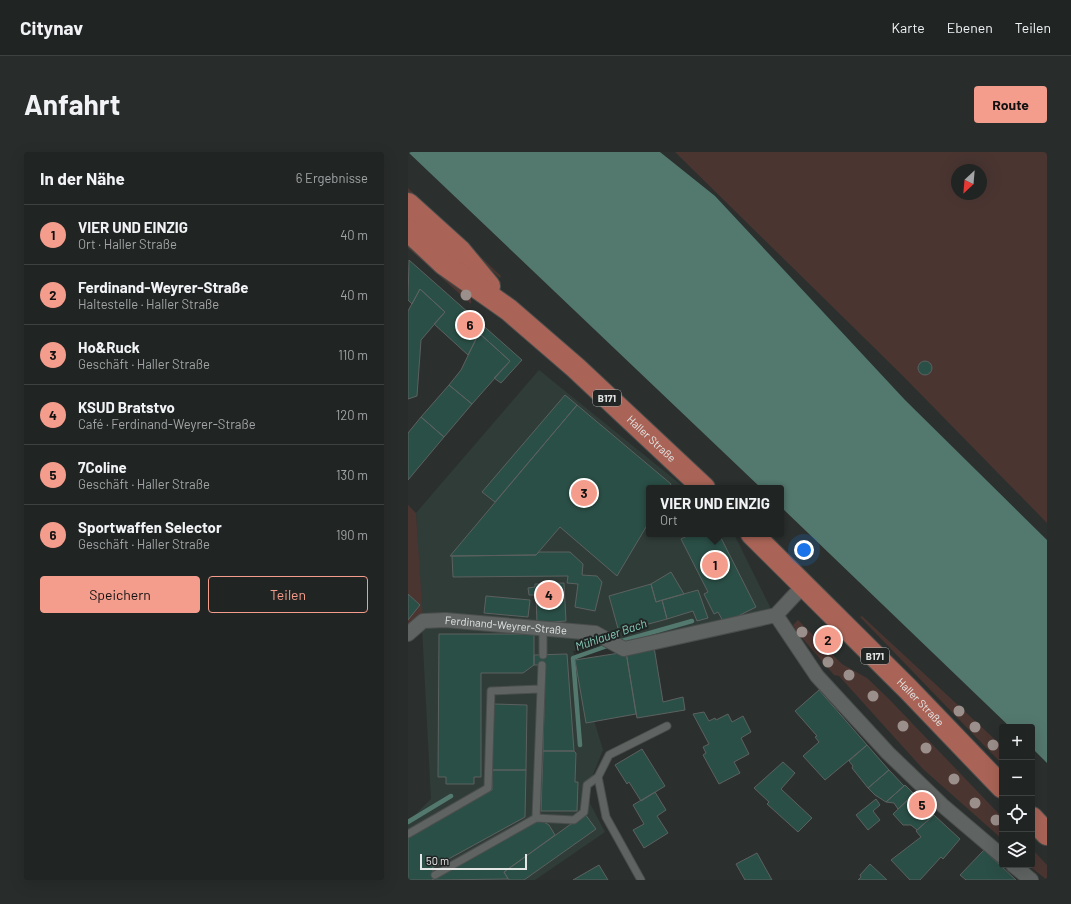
<!DOCTYPE html>
<html lang="de">
<head>
<meta charset="utf-8">
<style>
	:root { --surface:#202422; --page:#282c2a; --text:#f1f3f6; --muted:#a2a4a5; --line:#3d4140; --accent:#f49d8c }
	body { margin:0; font-family:Barlow,sans-serif; background:var(--page); color:var(--text) }
	.controls { position:absolute; right:12px; bottom:12px; display:grid; overflow:hidden; border-radius:4px; box-shadow:0 4px 16px #0002 }
	.controls button { width:36px; height:36px; display:grid; place-items:center; padding:0; border:0; border-bottom:1px solid var(--line); background:var(--surface); color:var(--text); font:20px sans-serif }
	.compass { position:absolute; left:543px; top:12px; width:36px; height:36px; border-radius:50%; background:var(--surface); box-shadow:0 4px 16px #0002; rotate:206deg }
	.scale { position:absolute; left:12px; bottom:10px; width:107px; box-sizing:border-box; padding-left:4px; border:2px solid #e3e6e5; border-top:0; font-size:11px; line-height:14px; white-space:nowrap; color:#e3e6e5; -webkit-text-stroke:3px #212625; paint-order:stroke }
	.you { position:absolute; left:396px; top:398px; width:14px; height:14px; margin:-10px; border:3px solid #fff; border-radius:50%; background:#1a73e8; box-shadow:0 0 0 6px #1a73e833 }
	.badge { display:grid; place-items:center; width:26px; height:26px; border-radius:50%; background:var(--accent); color:#111; font-size:13px; font-weight:700 }
	.pin { position:absolute; translate:-50% -50%; border:2px solid #fff; box-shadow:0 1px 4px #0006 }
	.popup { position:absolute; left:238px; top:333px; width:138px; height:52px; box-sizing:border-box; display:grid; place-content:center; border-radius:4px; background:var(--surface); filter:drop-shadow(0 1px 3px #0005); font-size:13px; white-space:nowrap; color:var(--muted) }
	.popup b { font-size:15px; color:var(--text) }
	.popup::after { content:''; position:absolute; left:50%; top:100%; margin-left:-8px; border:8px solid transparent; border-top-color:var(--surface) }
	.list { margin:0; padding:0; list-style:none }
	h2 { display:flex; justify-content:space-between; align-items:center; height:52px; margin:0; padding:0 16px; font-size:17px }
	h2 small { font-size:13px; font-weight:400; color:var(--muted) }
	.list li { display:grid; grid-template-columns:26px 1fr auto; gap:12px; align-items:center; box-sizing:border-box; height:60px; padding:0 16px; border-top:1px solid var(--line) }
	.list b { display:block; font-size:15px; white-space:nowrap }
	.list p { margin:0; font-size:13px; white-space:nowrap; color:var(--muted) }
	.list em { font-size:13px; font-style:normal; color:var(--muted) }
	.actions { display:flex; gap:8px; padding:12px 16px }
	.actions a { flex:1; padding:9px 0; border:1px solid var(--accent); border-radius:4px; text-align:center; font-size:14px; color:var(--accent) }
	.actions .main { background:var(--accent); color:#111 }
	.icon { flex:none; width:22px; height:22px; fill:none; stroke:currentColor; stroke-width:2; stroke-linecap:round; stroke-linejoin:round }
	.map { position:relative; flex:none; width:639px; height:728px; overflow:hidden; border-radius:4px }
	header { display:flex; align-items:center; gap:24px; box-sizing:border-box; height:56px; padding:0 20px; background:var(--surface); border-bottom:1px solid var(--line) }
	header strong { font-size:19px }
	nav { display:flex; gap:22px; margin-inline-start:auto; font-size:14px }
	.intro { display:flex; align-items:center; justify-content:space-between; box-sizing:border-box; height:96px; padding:0 24px }
	h1 { margin:0; font-size:28px }
	.button { padding:10px 18px; border-radius:4px; background:var(--accent); color:#111; font-size:14px; font-weight:700 }
	main { display:flex; gap:24px; padding:0 24px }
	aside { flex:1; background:var(--surface); border-radius:4px; box-shadow:0 4px 16px #0002 }
	.map>svg:first-child { display:block }
</style>
</head>
<body>
<header>
<strong>Citynav</strong>
<nav><a>Karte</a><a>Ebenen</a><a>Teilen</a></nav>
</header>
<div class="intro"><h1>Anfahrt</h1><a class="button">Route</a></div>
<main>
<aside>
<h2>In der Nähe<small>6 Ergebnisse</small></h2>
<ul class="list">
<li><span class="badge">1</span><div><b>VIER UND EINZIG</b><p>Ort · Haller Straße</p></div><em>40 m</em></li>
<li><span class="badge">2</span><div><b>Ferdinand-Weyrer-Straße</b><p>Haltestelle · Haller Straße</p></div><em>40 m</em></li>
<li><span class="badge">3</span><div><b>Ho&amp;Ruck</b><p>Geschäft · Haller Straße</p></div><em>110 m</em></li>
<li><span class="badge">4</span><div><b>KSUD Bratstvo</b><p>Café · Ferdinand-Weyrer-Straße</p></div><em>120 m</em></li>
<li><span class="badge">5</span><div><b>7Coline</b><p>Geschäft · Haller Straße</p></div><em>130 m</em></li>
<li><span class="badge">6</span><div><b>Sportwaffen Selector</b><p>Geschäft · Haller Straße</p></div><em>190 m</em></li>
</ul>
<div class="actions"><a class="main">Speichern</a><a>Teilen</a></div>
</aside>
<div class="map">
<svg width="639" height="728" viewBox="0 0 639 728">
	<rect width="100%" height="100%" fill="#2b302e"/>
	<path fill="#303c38" d="M131 218 277 336H241V382H326L366 463 165 499 195 598 177 642 197 680 127 728H0V670L23 647 8 361Z"/>
	<path fill="#4a3531" fill-rule="evenodd" d="M267 0H639V371L494 223ZM549 18H573V42H549Z
		M0 36 93 124 92 126 0 43Z
		M0 89 63 145V152L0 96Z
		M0 353 8 361 15 469 0 487Z
		M454 464 594 594V612L452 465Z
		M390 468 410 488 407 491 416 501 420 498 434 512 459 526 480 546 594 665V687L515 617 431 524 426 523 389 480 385 473Z
		M624 697 639 713V728L620 713H624Z"/>
	<path fill="#53786e" d="M0 0H252L307 44 497 248 639 388V611L624 596V575H602L373 355V336H353Z"/>
	<g fill="none" stroke-linecap="round" stroke-linejoin="round">
		<path stroke="#53786e" stroke-width="4.5" d="M210 490 284 469
			M172 593 165 506 202 493
			M0 670 43 644"/>
	</g>
	<path fill="#2a4f46" stroke="#5c6160" d="M1 108 114 208 93 231 86 226 102 209 71 181 60 203 26 172 37 160 12 137 4 152 0 148Z
		M12 137 37 160 13 188 9 244 0 247V159Z
		M71 181 102 209 64 252 41 233 53 218Z
		M510 216a7 7 0 1 1 14 0a7 7 0 1 1-14 0Z
		M41 233 64 252 36 285 13 265Z
		M157 243 169 253 87 350 74 340Z
		M169 253 263 332 261 336H241V370L209 424 152 375 128 403 42 404Z
		M13 265 36 285 0 328V281Z
		M283 382H311L348 455 316 471 310 460 306 462 296 442 300 440 273 387Z
		M131 400H162L175 412 174 423 189 424 194 430 187 459 167 455 170 432 159 431 160 424 45 425 44 404 128 403Z
		M263 420 276 442 248 450 243 432Z
		M156 431 158 469 129 471 128 443H121L120 436 127 435V432Z
		M243 432 248 450 254 448 259 467 211 480 201 444Z
		M290 438 300 466 289 469 285 459 259 467 254 448Z
		M0 442 12 453 0 468Z
		M78 444 122 448 120 465 76 461Z
		M31 482H126V513L115 521H73V625H66V632H38V625H30Z
		M410 488 419 497 416 499 407 490Z
		M246 495 255 550 275 545 277 558 229 566 218 500Z
		M218 500 228 562 178 571 167 508Z
		M159 502 166 599H135L137 513H126V503Z
		M411 538 459 593 417 628 395 604 411 590 407 585 409 584 387 559Z
		M86 552 119 553 118 618H84Z
		M296 560 301 569 307 566 308 568 320 562 324 570 335 564 343 580 333 586 341 602 326 610 332 621 311 632 295 603 298 601 295 595 301 592 285 562Z
		M459 593 481 618 460 636 444 616 445 614 441 609Z
		M234 597 257 634 233 649 221 630 219 632 207 613Z
		M135 599H166L168 601 167 630H170L169 659H133Z
		M375 610 387 621 373 637 404 666 390 680 359 652 361 650 346 636Z
		M84 618H118L117 665 24 716 28 726 24 728H0V684L84 638Z
		M481 618 496 634 478 650 467 643 460 636Z
		M497 633 506 642 490 657 486 651 478 650Z
		M247 640 258 658 249 664 260 681 236 696 225 678 236 672 225 653Z
		M506 642 526 663 509 678 503 673H495L485 662Z
		M468 647 472 653 465 659 472 668 460 678 448 663Z
		M177 662 188 677 116 728H101L96 720Z
		M526 663 552 687 535 707 533 705 512 728H502L483 708 513 685 508 679Z
		M134 669 141 673 147 683 96 720 100 727 24 728 127 670Z
		M576 698 608 728H558L552 723Z
		M349 701 364 728H337L328 712Z
		M462 712 479 728H450L453 725 452 723Z
		M191 713 200 728H165Z"/>
	<g fill="none" stroke-linecap="round" stroke-linejoin="round">
		<g stroke="#4a4e4d" stroke-width="9">
			<path id="service" d="M135 503V477
				M128 666 134 513
				M0 682 80 636 83 539 132 537
				M27 723 128 666 166 668 176 660 179 633 190 625
				M233 728 198 665 190 625 201 603 259 574"/>
		</g>
		<g stroke="#4a4e4d" stroke-width="16">
			<g id="minor">
				<path d="M368 463 409 524 480 601 534 653 594 704"/>
				<path id="s1" d="M0 482 15 469 37 468 187 481 216 497 368 463 396 433"/>
				<path d="M605 713 623 728"/>
			</g>
		</g>
		<g stroke="#4a4e4d" stroke-width="24">
			<g id="primary">
				<path d="M0 52 52 99 81 134"/>
				<path id="s2" d="M0 78 36 112 101 158 168 216 296 336"/>
				<path id="s3" d="M344 382 500 537 594 635"/>
				<path d="M624 666 639 682"/>
			</g>
		</g>
		<use href="#service" stroke="#5f6462" stroke-width="7"/>
		<use href="#minor" stroke="#5f6462" stroke-width="14"/>
		<use href="#primary" stroke="#a96457" stroke-width="22"/>
	</g>
	<g fill="#9b8f8b">
		<circle cx="58" cy="143" r="5.5"/>
		<circle cx="394" cy="480" r="5.5"/>
		<circle cx="420" cy="510" r="5.5"/>
		<circle cx="441" cy="523" r="5.5"/>
		<circle cx="465" cy="544" r="5.5"/>
		<circle cx="551" cy="559" r="5.5"/>
		<circle cx="495" cy="574" r="5.5"/>
		<circle cx="567" cy="575" r="5.5"/>
		<circle cx="585" cy="593" r="5.5"/>
		<circle cx="518" cy="596" r="5.5"/>
		<circle cx="546" cy="627" r="5.5"/>
		<circle cx="567" cy="651" r="5.5"/>
		<circle cx="588" cy="668" r="5.5"/>
	</g>
	<g text-anchor="middle" stroke-width="4" stroke-linejoin="round" paint-order="stroke">
		<g fill="#212625" stroke="#a9acab" stroke-width="1">
			<rect x="185" y="238" width="28" height="16" rx="3"/>
			<rect x="453" y="496" width="28" height="16" rx="3"/>
		</g>
		<g font-size="10" font-weight="bold" fill="#e3e6e5">
			<text x="199" y="250">B171</text>
			<text x="467" y="508">B171</text>
		</g>
		<g font-size="11" fill="#e3e6e5" stroke="#212625">
			<text dy="4" stroke="none"><textPath href="#s2" startOffset="321">Haller Straße</textPath></text>
			<text dy="4" stroke="none"><textPath href="#s1" startOffset="103">Ferdinand-Weyrer-Straße</textPath></text>
			<text dy="4" stroke="none"><textPath href="#s3" startOffset="238">Haller Straße</textPath></text>
		</g>
		<g font-size="12" font-style="italic" fill="#88cebc" stroke="#212625">
			<text transform="translate(203 483) rotate(-19)" y="4">Mühlauer Bach</text>
		</g>
	</g>
</svg>
<div class="controls">
<button>+</button>
<button>−</button>
<button><svg class="icon" aria-label="locate" viewBox="0 0 24 24"><circle cx="12" cy="12" r="6"/><path d="M12 2v4M12 18v4M2 12h4M18 12h4"/></svg></button>
<button><svg class="icon" aria-label="layers" viewBox="0 0 24 24"><path d="M12 4l9 5-9 5-9-5zM3 14l9 5 9-5"/></svg></button>
</div>
<svg class="compass" viewBox="-18 -18 36 36"><path d="M0-13l5 13h-10z" fill="#e53935"/><path d="M0 13l5-13h-10z" fill="#a2a4a5"/></svg>
<div class="scale">50 m</div>
<div class="you"></div>
<div class="pin badge" style="left:307px;top:413px">1</div>
<div class="popup"><b>VIER UND EINZIG</b>Ort</div>
<div class="pin badge" style="left:420px;top:488px">2</div>
<div class="pin badge" style="left:176px;top:341px">3</div>
<div class="pin badge" style="left:141px;top:443px">4</div>
<div class="pin badge" style="left:514px;top:653px">5</div>
<div class="pin badge" style="left:62px;top:173px">6</div>
</div>
</main>
</body>
</html>
